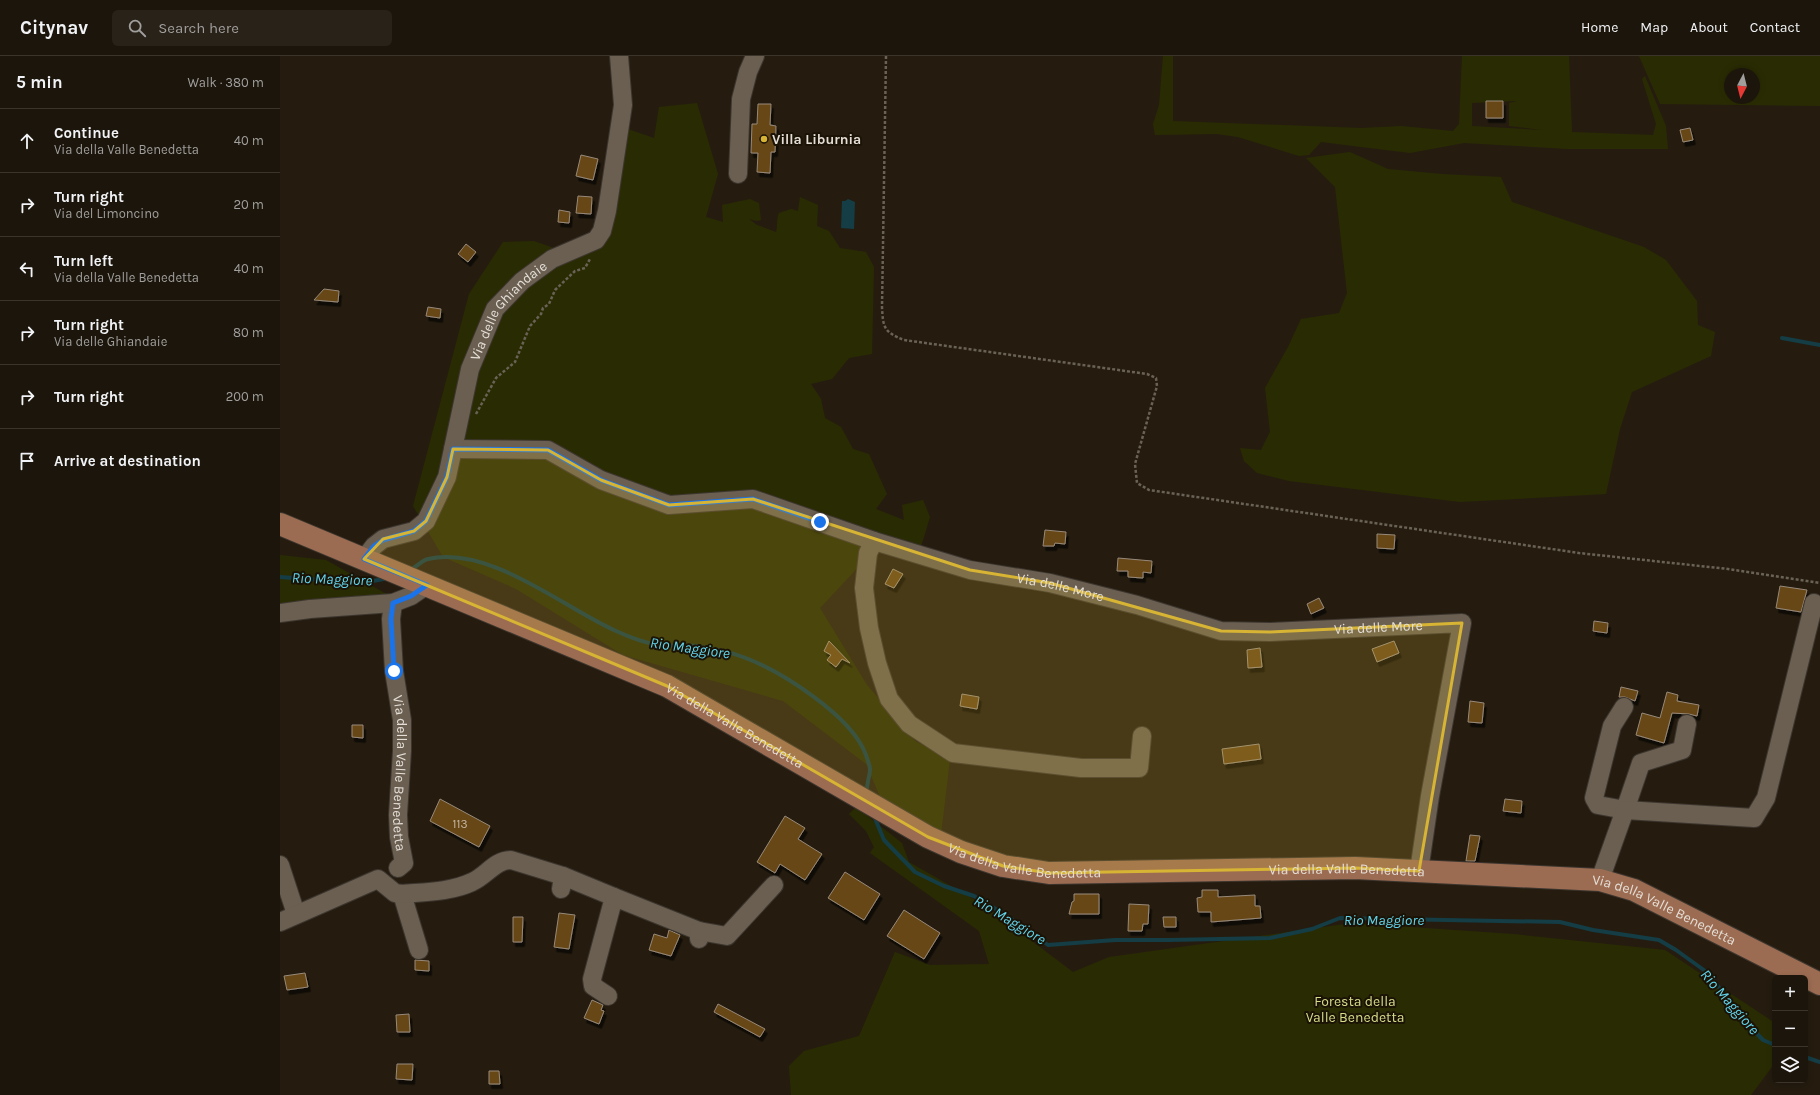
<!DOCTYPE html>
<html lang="en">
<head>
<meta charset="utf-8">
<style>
	:root { --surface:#1c150b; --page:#292219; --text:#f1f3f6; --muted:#a09f9d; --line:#3a342c }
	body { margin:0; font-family:Karla,sans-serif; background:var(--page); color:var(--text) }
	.controls { position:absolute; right:12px; bottom:12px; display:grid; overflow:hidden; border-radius:6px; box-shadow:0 2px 6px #0003 }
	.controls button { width:36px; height:36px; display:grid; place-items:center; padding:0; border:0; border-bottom:1px solid var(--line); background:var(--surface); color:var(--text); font:20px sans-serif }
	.compass { position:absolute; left:1444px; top:12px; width:36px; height:36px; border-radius:50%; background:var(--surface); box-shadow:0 2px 6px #0003; rotate:187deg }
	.stop { position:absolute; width:12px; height:12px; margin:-9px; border:3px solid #1a73e8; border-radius:50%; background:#fff }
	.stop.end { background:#1a73e8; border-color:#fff; box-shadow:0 1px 4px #0008 }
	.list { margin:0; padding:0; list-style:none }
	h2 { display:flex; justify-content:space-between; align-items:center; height:52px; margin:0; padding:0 16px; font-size:17px }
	h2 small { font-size:13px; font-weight:400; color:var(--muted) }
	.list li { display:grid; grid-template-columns:26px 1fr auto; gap:12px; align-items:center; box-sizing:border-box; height:64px; padding:0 16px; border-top:1px solid var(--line) }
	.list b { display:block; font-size:15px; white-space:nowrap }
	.list p { margin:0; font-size:13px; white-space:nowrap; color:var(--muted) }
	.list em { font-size:13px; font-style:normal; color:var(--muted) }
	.icon { flex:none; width:22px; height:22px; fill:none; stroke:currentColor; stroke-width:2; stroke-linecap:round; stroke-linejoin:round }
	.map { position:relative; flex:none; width:1540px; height:1039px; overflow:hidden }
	header { display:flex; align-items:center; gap:24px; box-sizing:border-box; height:56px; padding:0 20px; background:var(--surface); border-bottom:1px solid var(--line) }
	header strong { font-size:19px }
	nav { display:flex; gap:22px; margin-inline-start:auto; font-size:14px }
	.search { width:280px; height:36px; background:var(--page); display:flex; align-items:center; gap:10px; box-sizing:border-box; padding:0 14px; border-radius:6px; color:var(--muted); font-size:15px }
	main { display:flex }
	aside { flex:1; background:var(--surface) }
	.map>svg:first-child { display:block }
</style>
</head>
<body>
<header>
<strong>Citynav</strong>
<div class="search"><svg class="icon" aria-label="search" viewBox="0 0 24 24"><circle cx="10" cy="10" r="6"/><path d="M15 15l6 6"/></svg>Search here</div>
<nav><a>Home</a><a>Map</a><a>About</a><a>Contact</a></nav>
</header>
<main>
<aside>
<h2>5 min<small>Walk · 380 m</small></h2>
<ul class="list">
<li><svg class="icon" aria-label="ahead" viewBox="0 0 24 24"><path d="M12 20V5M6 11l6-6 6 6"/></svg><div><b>Continue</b><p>Via della Valle Benedetta</p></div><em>40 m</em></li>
<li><svg class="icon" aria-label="right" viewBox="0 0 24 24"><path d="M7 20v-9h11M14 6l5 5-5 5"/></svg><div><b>Turn right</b><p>Via del Limoncino</p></div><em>20 m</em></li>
<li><svg class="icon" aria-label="left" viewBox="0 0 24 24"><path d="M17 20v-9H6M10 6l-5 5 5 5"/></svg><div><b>Turn left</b><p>Via della Valle Benedetta</p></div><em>40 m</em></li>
<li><svg class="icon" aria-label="right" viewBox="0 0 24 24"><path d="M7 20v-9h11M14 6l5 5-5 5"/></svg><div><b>Turn right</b><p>Via delle Ghiandaie</p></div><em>80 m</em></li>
<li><svg class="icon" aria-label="right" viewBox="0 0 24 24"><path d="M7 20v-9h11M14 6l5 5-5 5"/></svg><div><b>Turn right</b></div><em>200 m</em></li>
<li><svg class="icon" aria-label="arrive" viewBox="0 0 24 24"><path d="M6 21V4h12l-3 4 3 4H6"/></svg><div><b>Arrive at destination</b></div></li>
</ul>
</aside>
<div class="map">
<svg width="1540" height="1039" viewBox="0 0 1540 1039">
	<defs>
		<filter id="shadow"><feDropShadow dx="2.5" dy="4.5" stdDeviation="0" flood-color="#0009"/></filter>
	</defs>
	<rect width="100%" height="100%" fill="#251c0f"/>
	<path fill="#292c03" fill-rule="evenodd" d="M883 0H893V65L1081 72 1121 70 1173 75 1179 68 1182 0H1289L1292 76 1373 79 1376 68 1362 23 1365 20 1386 70 1388 93H1288L1184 87 1130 97 1041 86 1029 99 1019 100 958 81 937 78 875 79 873 68 879 49ZM1237 45 1229 47V70L1262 74 1192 70V47Z
		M1359 0H1540V50L1380 48ZM1450 18H1474V42H1450Z
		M417 47 438 118 426 161 443 166 442 149 470 143 479 147 481 164 477 165 469 163 477 169 496 176C498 169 496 164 499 157L511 153 518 155 520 141 538 149 537 170 549 175 560 192 586 196 594 211 592 298 569 302 552 323 531 328 541 343 545 362 561 371 573 393 589 398 607 438 596 453 624 464 622 449 643 444 650 461 640 494 601 487 540 552 587 629 635 685 670 703 661 779 601 743 586 708 503 645 343 599 236 533 163 501 133 450 189 238 223 186 254 185 282 195H310L345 72 374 82 379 51Z
		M1070 96 1108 113 1162 118 1221 121 1232 146 1364 191 1386 204 1417 245 1418 269 1435 276 1431 300 1352 336 1340 373 1326 438 1180 446 1009 425 977 417 964 405 960 392 981 394 990 376 985 332 1008 291 1021 263 1059 257 1067 237 1055 131 1026 102Z
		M0 499 46 504 110 540 0 560Z
		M576 751 622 787 629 806 704 849 793 916 829 901 1072 867 1233 878 1385 894 1495 967V1007L1471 1039H511L509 1010 524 995 579 980 615 896 650 909 709 908 699 875 590 797 594 791 586 775 569 758Z"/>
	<path fill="#143d45" d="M568 143 575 146 574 173 561 172 562 145H565Z"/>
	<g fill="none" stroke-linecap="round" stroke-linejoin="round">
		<path stroke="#143d45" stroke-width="4" d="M1502 282 1540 289
			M130 514C137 511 142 504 148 503 210 489 282 551 336 575 349 581 365 587 379 589 393 591 408 588 422 591 435 593 450 596 463 601 501 615 572 660 586 699 587 703 590 709 590 713 590 721 586 728 587 737
			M0 521 82 527 109 522
			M594 760 604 784 635 816 664 830 694 840 729 861 768 889 835 884H889L990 882 1032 873 1060 862 1280 866 1313 874 1379 884 1396 894 1428 917 1462 962 1483 984 1495 989
			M1525 1001 1540 1006"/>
	</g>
	<path fill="#684616" stroke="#978a7b" filter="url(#shadow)" d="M1206 45H1223V62H1206Z
		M478 48H491L490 69 496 70 495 96H491L490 117 477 116 478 97H471L472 68H477Z
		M1410 72 1413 84 1403 86 1400 74Z
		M301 99 318 103 313 124 296 120Z
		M298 140 312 141 311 158 296 157Z
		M279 154 290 156 289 167 278 166Z
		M186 188 196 196 188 206 178 198Z
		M44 233 59 235 58 246 34 244Z
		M148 251 161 253 160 262 146 260Z
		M765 474 786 476 785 488 775 487 774 490H763Z
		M1097 478 1115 479 1114 493 1097 492Z
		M838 502 872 505 871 517 863 516V522L848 521V515H837Z
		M613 513 623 518 614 532 605 528Z
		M1500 530 1527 534 1521 556 1496 552Z
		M1039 542 1044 552 1031 558 1027 548Z
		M1314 565 1328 567 1327 577 1313 575Z
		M549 585 570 607 562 603 556 611 547 604 551 599 544 595Z
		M1114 585 1119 597 1097 606 1092 593Z
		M980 592 982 611 968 612 967 594Z
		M1341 631 1358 635 1355 645 1345 641H1339Z
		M1387 636 1398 639 1397 645 1419 649 1417 660 1409 658 1392 657 1384 687 1356 679 1362 657 1380 662Z
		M682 638 699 641 697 653 680 650Z
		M1190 645 1204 647 1202 667 1188 666Z
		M72 669H83V682L72 681Z
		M979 688 981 703 944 708 942 693Z
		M160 743 210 770 199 791 150 765Z
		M1225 743 1242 745 1241 757 1223 755Z
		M505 760 525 772 518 783 542 798 525 824 500 808 495 817 477 806Z
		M1190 779 1200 780 1195 805H1186Z
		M565 816 600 838 584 864 548 842Z
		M922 834H938V841L975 839V850H980L981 862 931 866V856H918L917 842 922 841Z
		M794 838H819V858H789L792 846 794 845Z
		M849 848 869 849 868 868H863L862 875H848Z
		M624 854 660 877 644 903 607 880Z
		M279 857 295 859 289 893 274 891Z
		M233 861H243L242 886H233Z
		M883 861H896V871H884Z
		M389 874 400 879 391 900 369 894 374 878 387 882Z
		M135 904 149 905V915L135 914Z
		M25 917 28 931 7 934 4 920Z
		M312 944 323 949 321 954 324 955 319 968 304 962Z
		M438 948 485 973 480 981 434 956Z
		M129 958 130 976H117L116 959Z
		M117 1008H133L132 1024 116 1023Z
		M209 1015H219L220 1028H209Z"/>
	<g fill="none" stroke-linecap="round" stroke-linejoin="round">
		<g stroke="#3d362f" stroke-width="20">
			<g id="minor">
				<path d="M458 118 461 43 468 16 475 0"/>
				<path d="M173 393 268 394 321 424 389 449 473 443 594 485"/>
				<path id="s1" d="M84 503 94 490 103 483 134 475 146 465 167 421 190 313 215 253 242 225 272 203 316 184 322 175 327 155 343 49 339 0"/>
				<path id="s2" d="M113 547 111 563 114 615 122 664V695L118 759 119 781 124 807 118 812"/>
				<path d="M0 557 30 553 113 547 131 540 147 529"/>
				<path d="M1344 651 1332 670 1314 742 1318 749 1345 754 1361 707 1402 694 1407 668"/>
				<path id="s3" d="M862 680 859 712H801L673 697 629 668 609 643 597 607 589 572 584 532 588 497 594 485 690 514 770 527 857 549 941 575 990 576 1182 567 1150 740 1139 815"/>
				<path d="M0 809 16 858"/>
				<path d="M283 820 334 841 312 923 313 930 328 940"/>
				<path d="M1320 824 1345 754 1474 762 1486 742 1534 547"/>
				<path d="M122 838 139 894"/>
				<path d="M334 841 419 875V883"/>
				<path d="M0 866 98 823 115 837 122 838C144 836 171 836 192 826 206 820 215 804 231 804L283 820 281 833"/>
				<path d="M419 875 447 880 494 829"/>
			</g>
		</g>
		<g stroke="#3d362f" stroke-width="24">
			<g id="major">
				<path id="s4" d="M0 468 387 630 648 781 681 796 723 810 769 817 1075 812 1320 824 1354 834 1540 928"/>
			</g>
		</g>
		<path stroke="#6a6256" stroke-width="2.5" stroke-dasharray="3 2" stroke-linecap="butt" d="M606 0 602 251C603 272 604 276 624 284L867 318 876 322 877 330 855 408 857 427 869 434 1299 497 1448 513 1540 527
			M196 358 216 322 235 306 250 270 261 258 263 252 269 248 275 234 295 215 305 212 310 203"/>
		<use href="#minor" stroke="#6a5f50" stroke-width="18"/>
		<use href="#major" stroke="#9c6c52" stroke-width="22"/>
	</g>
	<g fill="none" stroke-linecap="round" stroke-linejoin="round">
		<path stroke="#1a73e8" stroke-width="5" d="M114 615 111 563 113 547 131 540 147 529 84 503 94 490 103 484 134 475 146 465 167 421 173 393 268 394 321 424 389 449 473 443 540 466"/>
	</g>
	<path fill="#d7b434" fill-opacity="0.2" stroke="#d7b434" stroke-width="3" stroke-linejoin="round" d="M173 393 268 394 321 424 389 449 473 443 690 514 770 527 941 575 990 576 1182 567 1139 815 1075 812 769 817 723 810 648 781 387 630 84 503 103 483 134 475 146 465 167 421Z"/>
	<circle fill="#d7b434" stroke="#1b1306" stroke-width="1.5" cx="484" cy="83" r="4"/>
	<g text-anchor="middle" stroke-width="4" stroke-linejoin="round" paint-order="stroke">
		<g font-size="12" fill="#c5b8a6">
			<text x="180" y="772">113</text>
		</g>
		<g font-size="14" font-weight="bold" fill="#e4ded6" stroke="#1b1306" text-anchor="start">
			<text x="492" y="88">Villa Liburnia</text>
		</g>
		<g font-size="14" fill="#e4ded6" stroke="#1b1306">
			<text dy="5" stroke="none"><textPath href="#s1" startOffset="306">Via delle Ghiandaie</textPath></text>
			<text dy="5" stroke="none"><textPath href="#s3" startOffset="659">Via delle More</textPath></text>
			<text dy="5" stroke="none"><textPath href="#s3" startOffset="983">Via delle More</textPath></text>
			<text dy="5" stroke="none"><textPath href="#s4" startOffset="498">Via della Valle Benedetta</textPath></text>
			<text dy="5" stroke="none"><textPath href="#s2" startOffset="171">Via della Valle Benedetta</textPath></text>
			<text dy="5" stroke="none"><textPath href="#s4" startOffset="822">Via della Valle Benedetta</textPath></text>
			<text dy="5" stroke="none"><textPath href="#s4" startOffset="1146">Via della Valle Benedetta</textPath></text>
			<text dy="5" stroke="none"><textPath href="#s4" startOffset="1470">Via della Valle Benedetta</textPath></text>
		</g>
		<g font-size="14" fill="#d4dd88" stroke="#1b1306">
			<text x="1075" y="950">Foresta della<tspan x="1075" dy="16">Valle Benedetta</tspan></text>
		</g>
		<g font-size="15" font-style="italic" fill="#61d3eb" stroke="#1b1306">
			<text transform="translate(52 523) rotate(2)" y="5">Rio Maggiore</text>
			<text transform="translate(410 592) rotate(8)" y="5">Rio Maggiore</text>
			<text transform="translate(730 864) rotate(31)" y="5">Rio Maggiore</text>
			<text x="1104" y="869">Rio Maggiore</text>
			<text transform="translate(1450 946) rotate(49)" y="5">Rio Maggiore</text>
		</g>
	</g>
</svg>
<div class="controls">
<button>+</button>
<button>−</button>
<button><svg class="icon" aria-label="layers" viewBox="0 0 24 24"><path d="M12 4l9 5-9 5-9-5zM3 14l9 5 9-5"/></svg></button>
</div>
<svg class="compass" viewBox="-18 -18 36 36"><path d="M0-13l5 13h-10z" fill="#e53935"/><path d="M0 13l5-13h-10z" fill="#a09f9d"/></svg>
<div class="stop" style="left:114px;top:615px"></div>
<div class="stop end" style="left:540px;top:466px"></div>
</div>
</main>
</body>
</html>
